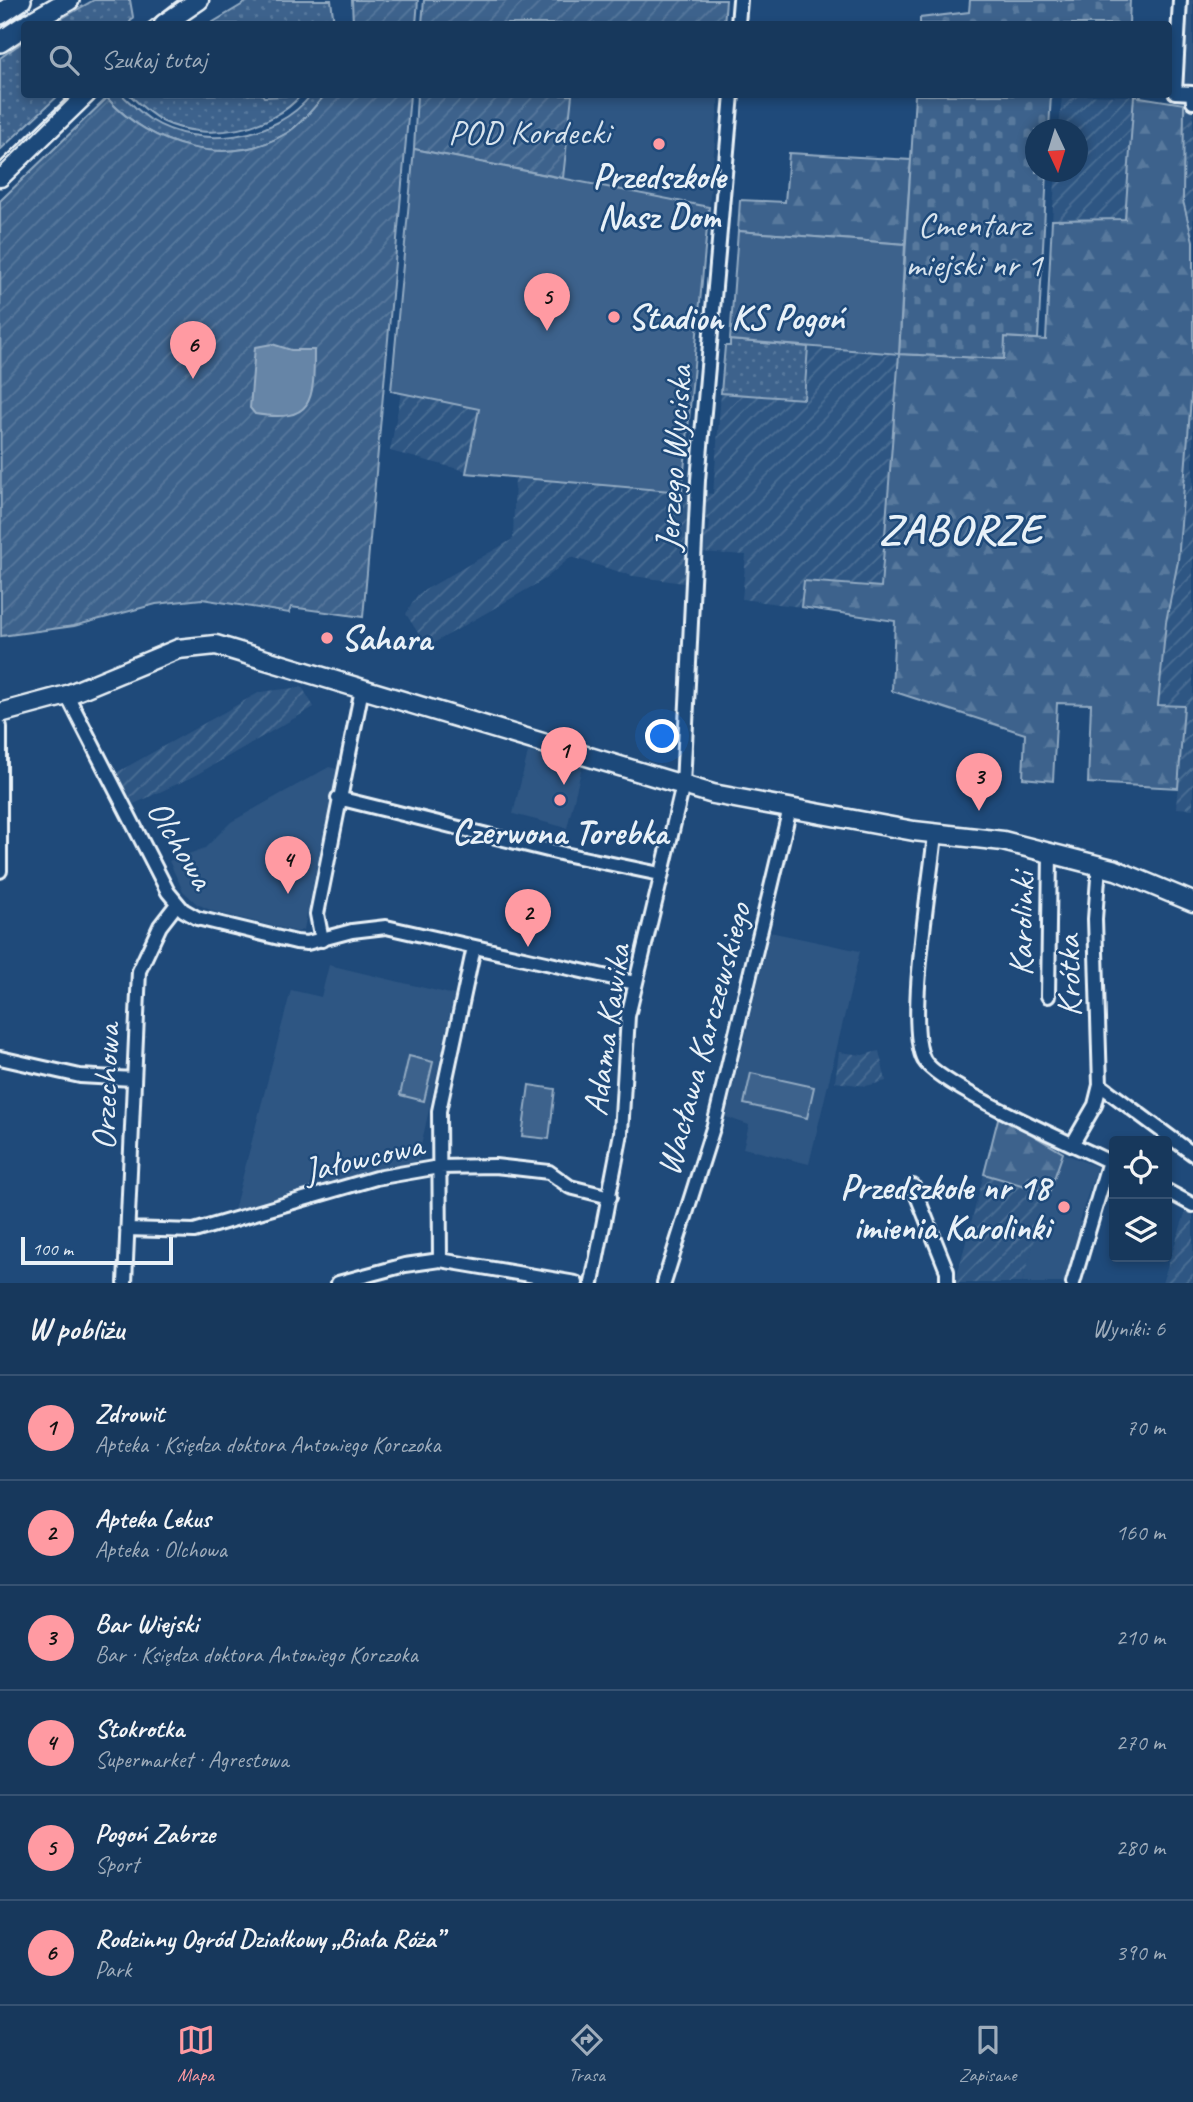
<!DOCTYPE html>
<html lang="pl">
<head>
<meta charset="utf-8">
<style>
	:root { --surface:#17385c; --page:#203f62; --text:#f1f3f6; --muted:#9eacbb; --line:#365272; --accent:#ff9aa2 }
	body { margin:0; font-family:Caveat,sans-serif; background:var(--page); color:var(--text) }
	.controls { position:absolute; right:21px; bottom:21px; display:grid; overflow:hidden; border-radius:7px; box-shadow:0 4px 10px #0003 }
	.controls button { width:63px; height:63px; display:grid; place-items:center; padding:0; border:0; border-bottom:2px solid var(--line); background:var(--surface); color:var(--text); font:35px sans-serif }
	.compass { position:absolute; left:1025px; top:119px; width:63px; height:63px; border-radius:50%; background:var(--surface); box-shadow:0 4px 10px #0003; rotate:176deg }
	.scale { position:absolute; left:21px; bottom:18px; width:152px; box-sizing:border-box; padding-left:7px; border:4px solid #e8f1f8; border-top:0; font-size:19px; line-height:24px; white-space:nowrap; color:#e8f1f8; -webkit-text-stroke:5px #1f4a7a; paint-order:stroke }
	.you { position:absolute; left:663px; top:737px; width:24px; height:24px; margin:-18px; border:5px solid #fff; border-radius:50%; background:#1a73e8; box-shadow:0 0 0 10px #1a73e833 }
	.badge { display:grid; place-items:center; width:46px; height:46px; border-radius:50%; background:var(--accent); color:#111; font-size:23px; font-weight:700 }
	.pin { position:absolute; translate:-50% -58px; filter:drop-shadow(0 2px 4px #0008) }
	.pin::after { content:''; position:absolute; top:37px; width:24px; height:21px; background:inherit; clip-path:polygon(0 0,100% 0,50% 100%) }
	.list { margin:0; padding:0; list-style:none }
	h2 { display:flex; justify-content:space-between; align-items:center; height:91px; margin:0; padding:0 28px; font-size:30px }
	h2 small { font-size:23px; font-weight:400; color:var(--muted) }
	.list li { display:grid; grid-template-columns:46px 1fr auto; gap:21px; align-items:center; box-sizing:border-box; height:105px; padding:0 28px; border-top:2px solid var(--line) }
	.list b { display:block; font-size:26px; white-space:nowrap }
	.list p { margin:0; font-size:23px; white-space:nowrap; color:var(--muted) }
	.list em { font-size:23px; font-style:normal; color:var(--muted) }
	.icon { flex:none; width:38px; height:38px; fill:none; stroke:currentColor; stroke-width:2; stroke-linecap:round; stroke-linejoin:round }
	.map { position:relative; flex:none; width:1193px; height:1283px; overflow:hidden }
	.search { position:absolute; background:var(--surface); box-shadow:0 4px 10px #0003; left:21px; right:21px; top:21px; height:77px; display:flex; align-items:center; gap:18px; box-sizing:border-box; padding:0 24px; border-radius:7px; color:var(--muted); font-size:26px }
	.sheet { height:721px; background:var(--surface) }
	nav { display:flex; justify-content:space-around; align-items:center; box-sizing:border-box; height:98px; border-top:2px solid var(--line); background:var(--surface); font-size:19px; color:var(--muted) }
	nav a { display:grid; justify-items:center; gap:4px }
	nav .on { color:var(--accent) }
	.map>svg:first-child { display:block }
</style>
</head>
<body>
<div class="map">
<svg width="1193" height="1283" viewBox="0 0 1193 1283">
	<defs>
		<pattern id="industrial-furrows" width="10" height="10" patternUnits="userSpaceOnUse" patternTransform="scale(1.75)"><rect width="10" height="10" fill="#2e5683"/><path d="M-1 1l2-2M0 10L10 0M9 11l2-2" fill="none" stroke="#4c6f95"/></pattern>
		<pattern id="grass-dots" width="8" height="8" patternUnits="userSpaceOnUse" patternTransform="scale(1.75)"><rect width="8" height="8" fill="#3c628c"/><path d="M2 2h.1M6 6h.1" fill="none" stroke="#58799d" stroke-width="1.8" stroke-linecap="round"/></pattern>
		<pattern id="forest-firs" width="22" height="20" patternUnits="userSpaceOnUse" patternTransform="scale(1.75)"><rect width="22" height="20" fill="#3c628c"/><path d="M5 1l3.5 6h-7zM16 11l3.5 6h-7z" fill="#58799d"/></pattern>
		<pattern id="cemetery-stones" width="16" height="16" patternUnits="userSpaceOnUse" patternTransform="scale(1.75)"><rect width="16" height="16" fill="#3c628c"/><path d="M2 7V4a2 2 0 0 1 4 0v3zM10 15v-3a2 2 0 0 1 4 0v3z" fill="#58799d"/></pattern>
		<pattern id="garden-furrows" width="10" height="10" patternUnits="userSpaceOnUse" patternTransform="scale(1.75)"><rect width="10" height="10" fill="#3c628c"/><path d="M-1 1l2-2M0 10L10 0M9 11l2-2" fill="none" stroke="#58799d"/></pattern>
	</defs>
	<rect width="100%" height="100%" fill="#1f4a7a"/>
	<filter id="ink" filterUnits="userSpaceOnUse"><feTurbulence type="fractalNoise" baseFrequency=".0143" numOctaves="2"/><feDisplacementMap in="SourceGraphic" scale="14" xChannelSelector="R" yChannelSelector="G"/><feConvolveMatrix kernelMatrix="1 2 1 2 8 2 1 2 1" color-interpolation-filters="sRGB"/></filter>
	<g filter="url(#ink)">
		<path fill="#2e5683" d="M1186 0H1193V101H1180Z
			M572 95H719L709 207 563 178Z
			M528 752 582 767 567 828 513 814Z
			M329 767 337 769 304 929 298 932 215 912 197 904 183 891 169 861 205 848 231 822Z
			M770 932 860 951 809 1164 743 1148 749 1125 726 1117Z
			M329 965 454 995 418 1160 233 1214 291 990 321 997Z
			M1063 1153 1097 1167 1079 1221 1085 1223 1068 1283H1022L1057 1163Z"/>
		<path fill="url(#industrial-furrows)" d="M1062 95 1134 96 1125 219 1052 220 1056 172H1078V130L1059 129Z
			M1180 101H1193V241L1183 201 1184 104Z
			M808 347 899 354 881 588 804 581 801 607 742 599 746 555 701 552 702 534 709 531 710 521 703 518 705 493 713 494 721 393 804 399Z
			M1193 373V809L1176 808 1184 707 1158 705 1166 622 1178 561Z
			M401 393 479 409 466 471 390 451Z
			M515 477 689 492 684 583 633 576 571 557 545 579 427 647 406 614 418 594 513 539Z
			M302 687 314 707 194 776 134 804 116 773 260 692Z
			M879 1051 886 1081 866 1086 835 1082 839 1052 863 1055Z
			M984 1174 1049 1193 1022 1283H955Z
			M1187 1208 1193 1211V1283H1162Z"/>
		<path fill="url(#grass-dots)" stroke="#92aac2" stroke-width="2" d="M94 0H130L133 17 129 24H52Z
			M250 0H331L334 24H210Z
			M24 41V94L59 95 0 150V58Z
			M262 94 264 97 301 95C272 130 207 142 164 122 153 116 139 104 130 95Z
			M111 95H122C131 103 140 113 151 120 199 150 276 140 311 95H325C314 107 302 124 287 133 227 169 151 147 107 98Z
			M730 340 808 347 804 399 721 393 725 346H730Z"/>
		<path fill="url(#forest-firs)" stroke="#92aac2" stroke-width="2" d="M1134 96 1184 104 1183 201 1193 241V373L1178 561 1166 622 1158 705 1184 706 1178 788 1088 783 1091 704 1057 703 1053 781 1023 778 1025 734 892 691 895 621 801 607 804 581 881 587 899 354 1003 359 1005 337 1046 340 1052 220 1125 219Z
			M789 153 911 160 905 244 738 231 740 200 785 202Z
			M999 1115 1063 1153 1049 1193 984 1174Z"/>
		<path fill="url(#cemetery-stones)" stroke="#92aac2" stroke-width="2" d="M970 0H1130L1129 24H920V18L969 12Z
			M915 95H1051L1049 129 1036 130V172H1047L1038 339 1005 337 1004 359 899 354Z"/>
		<path fill="url(#garden-furrows)" stroke="#92aac2" stroke-width="2" d="M352 0H418L416 24H353Z
			M424 0H726L724 24H422Z
			M325 95H410L363 617 291 607 289 613 202 599 156 604 74 626 1 636 0 201 107 98C151 147 227 169 287 133 302 124 314 107 325 95Z
			M417 95H572L563 178 414 149Z"/>
		<path fill="#3c628c" stroke="#92aac2" stroke-width="2" d="M414 149 709 207 682 492 466 473 479 409 391 391Z
			M738 231 905 244 899 354 730 340Z
			M409 1056 433 1062 424 1101 400 1095Z
			M751 1073 814 1087 807 1118 744 1104Z
			M529 1085 555 1089 549 1139 522 1136Z"/>
		<path fill="#6685a7" stroke="#9ab0c7" stroke-width="2" d="M272 344 291 350H314C314 402 313 423 255 414L250 408 255 347Z"/>
		<g fill="none" stroke-linecap="round" stroke-linejoin="round">
			<g stroke="#e8f1f8" stroke-width="18">
				<path id="street" d="M1180 0 1175 92 1192 93 1193 102
					M738 24 740 0
					M67 695 168 892 183 910 197 918 296 942 307 943 352 931 386 927 635 983
					M0 727V871
					M338 798 564 854 660 874
					M935 834C931 879 905 1025 924 1060 940 1087 1078 1146 1114 1164
					M322 940 317 914 362 689
					M1048 996 1050 853
					M0 1058 80 1076 133 1079
					M1100 1085 1193 1154
					M1073 1143 1095 1105 1100 1085 1095 919 1099 865
					M913 1186 947 1271V1283
					M1167 1191 1193 1205
					M127 1229 194 1231 376 1178 439 1167 495 1166 549 1172 570 1187 610 1197
					M440 1260 439 1111 474 947
					M125 1283 139 971 160 926 177 904
					M338 1283 405 1265 440 1260 576 1283
					M592 1283 621 1133 628 1016 683 785 698 480 732 94
					M664 1283 714 1125 790 808
					M1073 1283 1109 1161"/>
			</g>
			<g stroke="#e8f1f8" stroke-width="23">
				<path id="secondary" d="M164 24 199 0
					M0 177 86 94
					M0 713 67 695 178 649 216 645 713 794 914 831 1003 841 1116 870 1193 902"/>
			</g>
			<g stroke="#e8f1f8" stroke-width="24">
				<path id="primary" d="M0 14 21 0
					M28 24 69 0
					M0 42 24 26"/>
			</g>
			<use href="#street" stroke="#1f4a7a" stroke-width="12"/>
			<use href="#secondary" stroke="#1f4a7a" stroke-width="18"/>
			<use href="#primary" stroke="#1f4a7a" stroke-width="19"/>
			<path stroke="#e8f1f8" stroke-width="2" d="M147 24 178 0
				M0 167 74 94"/>
		</g>
	</g>
	<g fill="#ff9aa2" stroke="#1f4a7a" stroke-width="2.5">
		<circle cx="659" cy="144" r="7"/>
		<circle cx="614" cy="317" r="7"/>
		<circle cx="327" cy="638" r="7"/>
		<circle cx="560" cy="800" r="7"/>
		<circle cx="1064" cy="1207" r="7"/>
	</g>
	<g text-anchor="middle" stroke-width="5" stroke-linejoin="round" paint-order="stroke">
		<g font-size="35" fill="#d7e3ed" stroke="#1f4a7a">
			<text x="529" y="144">POD Kordecki</text>
			<text x="974" y="236">Cmentarz<tspan x="974" dy="40">miejski nr 1</tspan></text>
		</g>
		<g font-size="35" font-weight="bold" fill="#e8f1f8" stroke="#1f4a7a">
			<text x="659" y="188">Przedszkole<tspan x="659" dy="40">Nasz Dom</tspan></text>
			<text x="628" y="329" text-anchor="start">Stadion KS Pogoń</text>
			<text x="341" y="650" text-anchor="start">Sahara</text>
			<text x="560" y="844">Czerwona Torebka</text>
			<text x="1050" y="1199" text-anchor="end">Przedszkole nr 18<tspan x="1050" dy="40">imienia Karolinki</tspan></text>
		</g>
		<g font-size="35" fill="#e8f1f8" stroke="#1f4a7a">
			<text transform="translate(673 458) rotate(-86)" y="12">Jerzego Wyciska</text>
			<text transform="translate(181 844) rotate(59)" y="12">Olchowa</text>
			<text transform="translate(1021 924) rotate(-89)" y="12">Karolinki</text>
			<text transform="translate(1068 976) rotate(-91)" y="12">Krótka</text>
			<text transform="translate(606 1030) rotate(-82)" y="12">Adama Kawika</text>
			<text transform="translate(703 1039) rotate(-75)" y="12">Wacława Karczewskiego</text>
			<text transform="translate(105 1087) rotate(-88)" y="12">Orzechowa</text>
			<text transform="translate(363 1157) rotate(-13)" y="12">Jałowcowa</text>
		</g>
		<g font-size="42" font-weight="bold" letter-spacing="2" fill="#e8f1f8" stroke="#1f4a7a">
			<text x="961" y="543">ZABORZE</text>
		</g>
	</g>
</svg>
<div class="controls">
<button><svg class="icon" aria-label="locate" viewBox="0 0 24 24"><circle cx="12" cy="12" r="6"/><path d="M12 2v4M12 18v4M2 12h4M18 12h4"/></svg></button>
<button><svg class="icon" aria-label="layers" viewBox="0 0 24 24"><path d="M12 4l9 5-9 5-9-5zM3 14l9 5 9-5"/></svg></button>
</div>
<svg class="compass" viewBox="-18 -18 36 36"><path d="M0-13l5 13h-10z" fill="#e53935"/><path d="M0 13l5-13h-10z" fill="#9eacbb"/></svg>
<div class="scale">100 m</div>
<div class="you"></div>
<div class="pin badge" style="left:564px;top:785px">1</div>
<div class="pin badge" style="left:528px;top:947px">2</div>
<div class="pin badge" style="left:979px;top:811px">3</div>
<div class="pin badge" style="left:288px;top:894px">4</div>
<div class="pin badge" style="left:547px;top:331px">5</div>
<div class="pin badge" style="left:193px;top:379px">6</div>
<div class="search"><svg class="icon" aria-label="search" viewBox="0 0 24 24"><circle cx="10" cy="10" r="6"/><path d="M15 15l6 6"/></svg>Szukaj tutaj</div>
</div>
<section class="sheet">
<h2>W pobliżu<small>Wyniki: 6</small></h2>
<ul class="list">
<li><span class="badge">1</span><div><b>Zdrowit</b><p>Apteka · Księdza doktora Antoniego Korczoka</p></div><em>70 m</em></li>
<li><span class="badge">2</span><div><b>Apteka Lekus</b><p>Apteka · Olchowa</p></div><em>160 m</em></li>
<li><span class="badge">3</span><div><b>Bar Wiejski</b><p>Bar · Księdza doktora Antoniego Korczoka</p></div><em>210 m</em></li>
<li><span class="badge">4</span><div><b>Stokrotka</b><p>Supermarket · Agrestowa</p></div><em>270 m</em></li>
<li><span class="badge">5</span><div><b>Pogoń Zabrze</b><p>Sport</p></div><em>280 m</em></li>
<li><span class="badge">6</span><div><b>Rodzinny Ogród Działkowy „Biała Róża”</b><p>Park</p></div><em>390 m</em></li>
</ul>
</section>
<nav>
<a class="on"><svg class="icon" aria-label="map" viewBox="0 0 24 24"><path d="M3 6l6-2 6 2 6-2v14l-6 2-6-2-6 2zM9 4v14M15 6v14"/></svg>Mapa</a>
<a><svg class="icon" aria-label="directions" viewBox="0 0 24 24"><path d="M12 3l9 9-9 9-9-9zM9 14v-3h6M13 9l2 2-2 2"/></svg>Trasa</a>
<a><svg class="icon" aria-label="saved" viewBox="0 0 24 24"><path d="M7 4h10v16l-5-4-5 4z"/></svg>Zapisane</a>
</nav>
</body>
</html>
